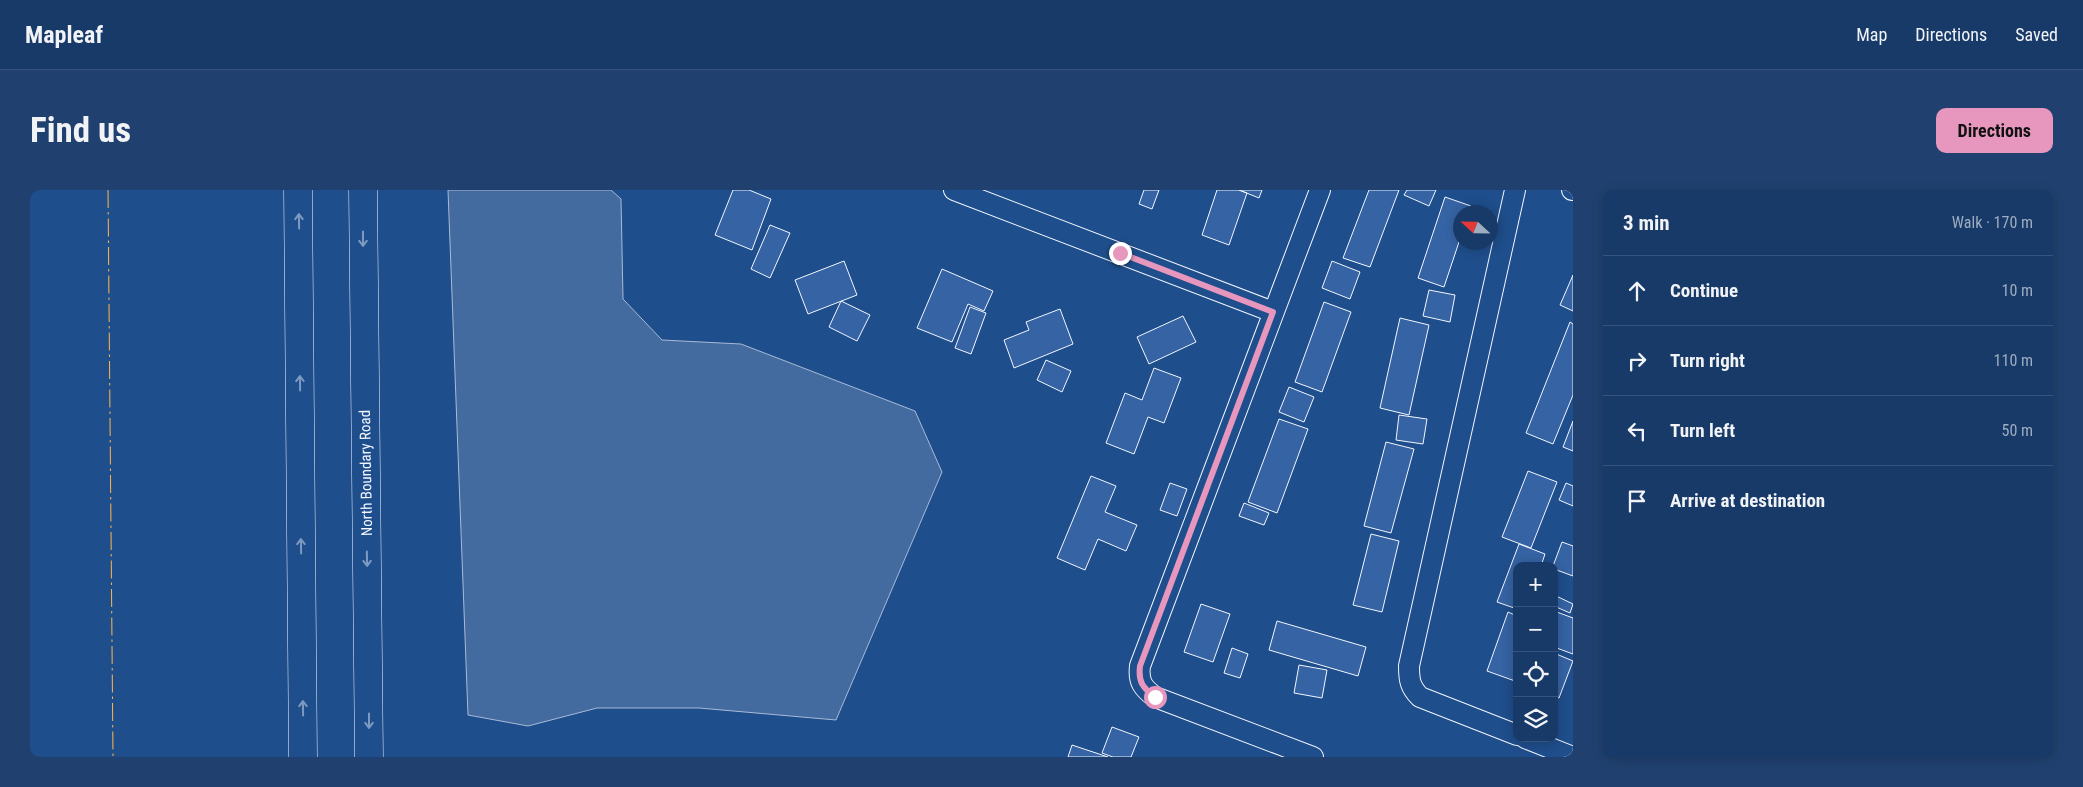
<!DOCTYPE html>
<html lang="en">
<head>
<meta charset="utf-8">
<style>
	:root { --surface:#173a69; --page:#20416f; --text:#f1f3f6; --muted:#9eadc0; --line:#36547d; --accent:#e797bd }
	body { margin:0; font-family:"Roboto Condensed",sans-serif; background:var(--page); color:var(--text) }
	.controls { position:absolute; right:15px; bottom:15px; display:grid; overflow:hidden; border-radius:10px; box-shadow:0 2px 12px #0003 }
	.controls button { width:45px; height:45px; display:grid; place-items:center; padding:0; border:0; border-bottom:1px solid var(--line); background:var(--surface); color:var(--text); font:25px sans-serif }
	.compass { position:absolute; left:1423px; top:15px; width:45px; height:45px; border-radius:50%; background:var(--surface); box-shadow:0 2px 12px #0003; rotate:292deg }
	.stop { position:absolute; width:15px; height:15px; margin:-11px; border:4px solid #e797bd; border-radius:50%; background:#fff }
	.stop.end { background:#e797bd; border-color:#fff; box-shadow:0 1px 5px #0008 }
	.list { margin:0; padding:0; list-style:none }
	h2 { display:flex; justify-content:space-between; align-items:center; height:65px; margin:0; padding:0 20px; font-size:21px }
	h2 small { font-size:16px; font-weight:400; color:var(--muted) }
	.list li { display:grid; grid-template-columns:32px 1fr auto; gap:15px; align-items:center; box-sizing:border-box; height:70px; padding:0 20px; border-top:1px solid var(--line) }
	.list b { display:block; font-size:19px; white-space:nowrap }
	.list em { font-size:16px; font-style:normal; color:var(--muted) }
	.icon { flex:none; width:28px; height:28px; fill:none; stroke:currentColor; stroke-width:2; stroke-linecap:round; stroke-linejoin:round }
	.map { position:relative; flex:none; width:1543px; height:567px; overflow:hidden; border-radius:10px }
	header { display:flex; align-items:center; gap:30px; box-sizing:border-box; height:70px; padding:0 25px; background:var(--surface); border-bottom:1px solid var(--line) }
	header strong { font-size:24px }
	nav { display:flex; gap:28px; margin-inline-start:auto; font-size:18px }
	.intro { display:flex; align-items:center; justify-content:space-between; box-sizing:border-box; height:120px; padding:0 30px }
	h1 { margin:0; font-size:35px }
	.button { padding:12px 22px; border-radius:10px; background:var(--accent); color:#111; font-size:18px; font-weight:700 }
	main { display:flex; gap:30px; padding:0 30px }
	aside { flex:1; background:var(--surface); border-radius:10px; box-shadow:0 2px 12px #0003 }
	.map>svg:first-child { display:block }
</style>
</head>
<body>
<header>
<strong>Mapleaf</strong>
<nav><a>Map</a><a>Directions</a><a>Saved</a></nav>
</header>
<div class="intro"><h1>Find us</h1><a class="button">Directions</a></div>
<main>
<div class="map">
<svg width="1543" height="567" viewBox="0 0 1543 567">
	<rect width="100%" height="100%" fill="#1f4e8c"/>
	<path fill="#446ba0" stroke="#a8bbd7" d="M418 0H581L591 9 593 109 632 150 711 154 885 221 912 282 806 530 669 518H567L498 536 438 525Z"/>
	<path fill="#3563a3" stroke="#f2f6ff" d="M703 0H719L741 9 722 60 685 45Z
		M1114 0H1129L1122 19 1109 14Z
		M1187 0H1209L1217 3 1199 55 1172 45Z
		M1209 0H1232L1229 8Z
		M1339 0H1369L1340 77 1313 68Z
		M1377 0H1406L1399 16 1374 5Z
		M1415 7 1441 16 1439 22H1430V49L1414 97 1388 88Z
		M740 35 760 43 740 88 721 79Z
		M814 71 827 105 778 124 765 90Z
		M1302 71 1330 82 1320 109 1292 98Z
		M912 79 963 101 954 121 938 114 922 152 887 138Z
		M1543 85V121L1530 115Z
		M1399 100 1425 105 1420 132 1393 126Z
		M811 111 840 125 827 151 799 137Z
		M1294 112 1321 122 1292 202 1265 192Z
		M940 117 956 123 941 164 925 158Z
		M1030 119 1043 154 984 178 974 150 999 140 996 132Z
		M1153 126 1166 152 1119 174 1107 147Z
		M1370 128 1399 135 1379 225 1350 218Z
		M1540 132 1543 134V205L1523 254 1496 243Z
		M1016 170 1041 181 1032 202 1007 190Z
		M1124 178 1151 188 1134 233 1118 227 1104 264 1076 253 1095 203 1112 210Z
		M1259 197 1284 207 1274 232 1249 222Z
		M1369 225 1397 229 1393 254 1366 250Z
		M1249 229 1278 239 1247 323 1218 312Z
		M1543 231V261L1533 257Z
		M1356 252 1384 259 1361 343 1334 336Z
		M1498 281 1527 292 1501 358 1472 347Z
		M1061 286 1086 296 1075 322 1107 335 1096 361 1068 349 1055 380 1027 368Z
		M1140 293 1157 299 1147 326 1130 320Z
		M1536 293 1543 296V316L1529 310Z
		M1214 313 1239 323 1234 335 1209 326Z
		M1341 344 1369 351 1352 422 1323 415Z
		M1532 352 1543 356V386L1524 379 1523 376Z
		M1489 354 1515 364 1511 376H1487V419L1467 412Z
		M1524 405 1543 414 1540 423 1524 416Z
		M1171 414 1200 424 1183 472 1154 462Z
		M1524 421 1543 428V464L1524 457Z
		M1478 422 1487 426V486L1485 491 1457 481Z
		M1247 431 1336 457 1328 486 1239 460Z
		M1202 458 1218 464 1210 488 1194 483Z
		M1524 463 1543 471 1529 508 1524 506Z
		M1269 475 1297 480 1292 508 1264 503Z
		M1082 537 1109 547 1101 567H1083L1072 563Z
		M1042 555 1078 567H1038Z"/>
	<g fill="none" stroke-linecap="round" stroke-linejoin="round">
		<g stroke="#f2f6ff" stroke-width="22">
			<path id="minor" d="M924 0 1243 122
				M1485 0 1379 476C1379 490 1380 497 1390 507L1487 545
				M1542 0H1543
				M1495 548 1543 567
				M1283 567 1125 507C1113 498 1108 492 1110 476L1290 0"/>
		</g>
		<g stroke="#f2f6ff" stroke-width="29">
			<path id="primary" d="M268 0 273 567
				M333 0 339 567"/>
		</g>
		<use href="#minor" stroke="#1f4e8c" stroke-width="20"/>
		<use href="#primary" stroke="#1f4e8c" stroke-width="28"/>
		<path stroke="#ffb74d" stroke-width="1" stroke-dasharray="18 4 2.5 4" stroke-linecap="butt" d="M78 0 83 567"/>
	</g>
	<defs><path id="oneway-shaft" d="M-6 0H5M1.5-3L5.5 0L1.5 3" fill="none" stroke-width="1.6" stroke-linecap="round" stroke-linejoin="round" transform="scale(1.25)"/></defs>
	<g stroke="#7e9ac0">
		<use href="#oneway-shaft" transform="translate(269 31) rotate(-91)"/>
		<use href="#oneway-shaft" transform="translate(333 49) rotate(90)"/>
		<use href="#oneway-shaft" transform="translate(270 193) rotate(-91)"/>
		<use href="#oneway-shaft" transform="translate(271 356) rotate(-91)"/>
		<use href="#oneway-shaft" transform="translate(337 369) rotate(89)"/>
		<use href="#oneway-shaft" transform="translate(273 518) rotate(-91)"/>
		<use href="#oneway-shaft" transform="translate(339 531) rotate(90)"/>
	</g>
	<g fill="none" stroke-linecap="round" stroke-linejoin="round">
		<path stroke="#e797bd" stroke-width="6" d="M1090 63 1243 122 1110 476C1108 492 1113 498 1125 507"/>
	</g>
	<g text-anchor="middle" stroke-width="4" stroke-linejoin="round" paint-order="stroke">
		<g font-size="15" fill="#f2f6ff" stroke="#1f4e8c">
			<text transform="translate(336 283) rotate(-91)" y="5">North Boundary Road</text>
		</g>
	</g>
</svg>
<div class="controls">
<button>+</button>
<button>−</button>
<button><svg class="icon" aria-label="locate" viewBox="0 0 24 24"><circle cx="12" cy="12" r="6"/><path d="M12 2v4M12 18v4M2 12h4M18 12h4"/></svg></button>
<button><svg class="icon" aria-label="layers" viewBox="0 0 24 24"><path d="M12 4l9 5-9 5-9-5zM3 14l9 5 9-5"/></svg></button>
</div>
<svg class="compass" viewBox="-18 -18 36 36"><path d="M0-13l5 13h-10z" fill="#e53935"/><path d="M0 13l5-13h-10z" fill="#9eadc0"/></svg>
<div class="stop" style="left:1125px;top:507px"></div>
<div class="stop end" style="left:1090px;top:63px"></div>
</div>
<aside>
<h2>3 min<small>Walk · 170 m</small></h2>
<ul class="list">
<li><svg class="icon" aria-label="ahead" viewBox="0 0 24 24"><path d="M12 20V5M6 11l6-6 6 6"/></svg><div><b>Continue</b></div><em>10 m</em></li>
<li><svg class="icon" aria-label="right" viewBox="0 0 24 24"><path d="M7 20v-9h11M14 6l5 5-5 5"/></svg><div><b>Turn right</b></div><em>110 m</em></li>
<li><svg class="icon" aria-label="left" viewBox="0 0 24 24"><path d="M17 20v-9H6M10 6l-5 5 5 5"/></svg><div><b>Turn left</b></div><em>50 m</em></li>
<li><svg class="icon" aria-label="arrive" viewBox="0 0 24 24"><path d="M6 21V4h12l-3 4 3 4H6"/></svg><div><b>Arrive at destination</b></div></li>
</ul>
</aside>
</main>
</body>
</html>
